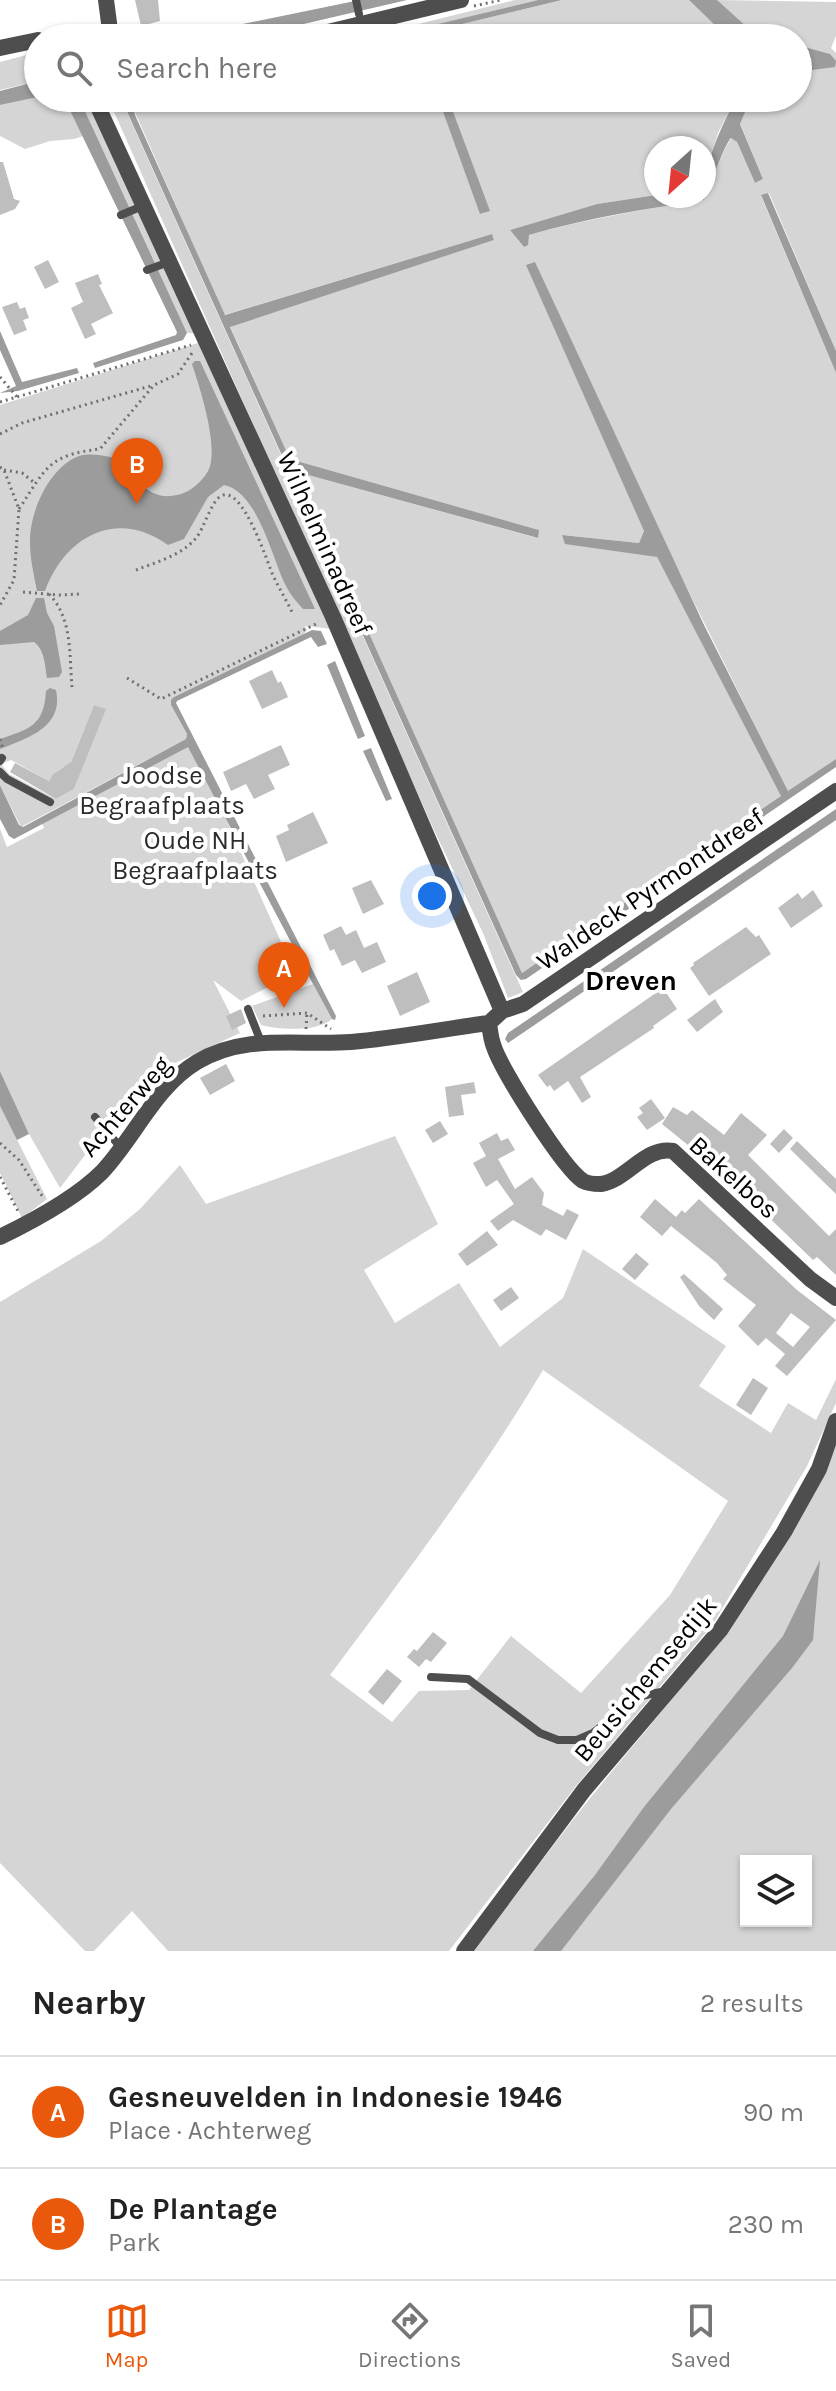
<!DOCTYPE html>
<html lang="en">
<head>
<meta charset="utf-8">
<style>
	:root { --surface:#fff; --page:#f2f2f2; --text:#222; --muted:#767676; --line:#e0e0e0; --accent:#ea580c }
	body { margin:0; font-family:Karla,sans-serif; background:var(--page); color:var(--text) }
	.controls { position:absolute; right:24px; bottom:24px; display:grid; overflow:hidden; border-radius:0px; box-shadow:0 2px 6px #0004 }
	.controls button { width:72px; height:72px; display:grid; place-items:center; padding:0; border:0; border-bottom:2px solid var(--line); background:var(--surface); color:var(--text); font:40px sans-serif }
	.compass { position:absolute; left:644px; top:136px; width:72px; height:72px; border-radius:50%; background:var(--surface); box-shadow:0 2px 6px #0004; rotate:207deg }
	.you { position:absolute; left:432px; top:896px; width:28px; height:28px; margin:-20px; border:6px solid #fff; border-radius:50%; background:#1a73e8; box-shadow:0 0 0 12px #1a73e833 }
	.badge { display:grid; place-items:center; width:52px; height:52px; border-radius:50%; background:var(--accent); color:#fff; font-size:26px; font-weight:700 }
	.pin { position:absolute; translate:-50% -66px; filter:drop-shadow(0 2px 4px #0008) }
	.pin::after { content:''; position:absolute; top:42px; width:28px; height:24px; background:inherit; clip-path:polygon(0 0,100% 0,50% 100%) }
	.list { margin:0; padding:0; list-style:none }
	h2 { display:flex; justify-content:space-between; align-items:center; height:104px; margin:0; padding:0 32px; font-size:34px }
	h2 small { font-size:26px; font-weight:400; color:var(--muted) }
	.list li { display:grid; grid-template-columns:52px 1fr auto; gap:24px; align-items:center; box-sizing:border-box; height:112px; padding:0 32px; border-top:2px solid var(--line) }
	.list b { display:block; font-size:30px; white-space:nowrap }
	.list p { margin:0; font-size:26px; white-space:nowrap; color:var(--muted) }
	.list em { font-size:26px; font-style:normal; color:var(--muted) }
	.icon { flex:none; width:44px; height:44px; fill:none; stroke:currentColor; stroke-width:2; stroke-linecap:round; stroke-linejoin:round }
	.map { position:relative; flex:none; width:836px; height:1951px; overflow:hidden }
	.search { position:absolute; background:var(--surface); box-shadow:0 2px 6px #0004; left:24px; right:24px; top:24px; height:88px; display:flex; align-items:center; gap:20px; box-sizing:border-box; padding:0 28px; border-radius:44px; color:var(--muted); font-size:30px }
	.sheet { height:328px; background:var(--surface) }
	nav { display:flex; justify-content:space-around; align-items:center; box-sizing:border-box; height:112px; border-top:2px solid var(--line); background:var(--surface); font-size:22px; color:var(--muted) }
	nav a { display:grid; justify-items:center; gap:4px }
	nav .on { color:var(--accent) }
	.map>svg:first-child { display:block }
</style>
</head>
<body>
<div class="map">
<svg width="836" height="1951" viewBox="0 0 836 1951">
	<rect width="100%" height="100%" fill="#fff"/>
	<path fill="#d5d5d5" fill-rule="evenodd" d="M515 0H538L379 38H362Z
		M562 0H689L728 38H427L425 33Z
		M717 0 836 2V36L831 48 836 53V351L769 193 761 196 836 373V759L788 792 527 265 644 531 639 543 562 535 657 557 782 796 522 973 301 482 308 475 537 538 539 530 290 459 230 326 494 240 492 234 224 315 134 110 138 105 168 98H438L481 214 489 211 448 98H736L718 133 704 177V148H656V195L597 204 510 230 524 247 529 235C587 219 645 209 704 200 710 187 724 145 732 138L737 142 755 183 763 179 740 123 751 98H798V66L812 70 830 54 798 45V38C759 38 743 29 717 0Z
		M38 52V81L0 90V62Z
		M38 97 64 98 83 136 74 139 50 141 25 149 0 136V105Z
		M79 98H89L201 334 187 333Z
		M111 98H132L124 106 523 992 508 998 483 933 433 828 110 103Z
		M198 343 333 629 305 626 307 630 303 635 174 697 171 705 187 734 186 739 21 827 0 785V405ZM94 705 105 709 74 789 56 799 9 774 1 764 11 760 49 781 53 774 63 767 68 769Z
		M186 746 190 748 215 795 295 973 241 1001 213 980 240 1033 173 1064 139 1084 60 1188 29 1134 0 1071V829L7 847 44 828 42 823Z
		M313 984 332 1019C318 1032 279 1030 261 1025L252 1006Z
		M0 1106 47 1199 22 1218 0 1173Z
		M395 1136 438 1224 364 1270 395 1323 459 1283 500 1347 563 1298 583 1249 726 1346 699 1386 771 1433 788 1403 816 1420 836 1379V1403L807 1466 713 1624 576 1786 449 1951H168L132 1911 94 1951H85L0 1863V1302L101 1241 140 1209 180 1165 206 1204ZM543 1370 728 1501 670 1595 581 1693 511 1636 469 1690 419 1691 392 1722 330 1675C404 1576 480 1476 543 1370Z
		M836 1446V1951H474C517 1894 559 1836 604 1781 691 1675 783 1574 836 1446ZM746 1861H806V1921H746Z"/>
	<path fill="#9c9c9c" d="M360 0H407L243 38H175Z
		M538 0H562L425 33 427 38H416L415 35 379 38Z
		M689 0H717L748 28 772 38H728Z
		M798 45 830 54 836 61 835 67 812 70 798 66Z
		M38 81V97L0 105V91Z
		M64 98H79L187 333 183 340 95 368 93 363 176 335 177 332Z
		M132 98H168L138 105 134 110 135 115 225 315 492 234 494 240 230 327 290 459 539 530 538 538 308 475 301 482 522 973 781 796 657 557 565 544 562 535 639 543 644 531 526 265 535 262 705 627 788 791 836 759V767L526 979 521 980 516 975 124 105Z
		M438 98H448L490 211 480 214Z
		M736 98H751L740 124 763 179 755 183 737 142 731 138C724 145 710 187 704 200 645 209 587 218 529 235L528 245 524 247 510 230 597 204 656 195 704 196C704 162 721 128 736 98Z
		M768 193 836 351V373L761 195Z
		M0 331 22 382 77 368 79 373 18 391 0 393 16 386 0 350Z
		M195 361H200L315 609H303C296 601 289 593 285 584 272 557 257 491 224 485L208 497 184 539 168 545C117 508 65 536 45 591H37C34 575 30 559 30 543 29 513 49 467 79 456 89 453 100 455 110 457 129 461 137 488 156 494 166 498 177 496 186 492 195 488 208 475 210 466 217 441 200 388 192 364Z
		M36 598H44L47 613 54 626 62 672 59 677 47 678C45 666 45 650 34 642L0 645V631L28 615Z
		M312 630 321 631 327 644 318 647 311 637 177 701 176 703 336 1016 335 1020 332 1019 313 984 188 747 14 839 9 836 0 819V785L19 825 23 827 186 739 187 734 171 705V700L174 697Z
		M335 661 365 736 358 739 327 665Z
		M50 688 56 690C64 727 28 738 0 749V739C29 729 44 726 46 691Z
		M371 748 392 799 386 801 363 751Z
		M836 809V820L508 1043 505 1039 508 1033Z
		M0 1071 29 1134 17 1140 0 1106Z
		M820 1560 813 1640 792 1668 671 1809 561 1951H533L595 1875 644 1807 783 1636Z"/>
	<path fill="#bebebe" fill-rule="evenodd" d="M135 0H158L160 21 141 26Z
		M0 162H3L14 199 20 201 15 209 0 215Z
		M48 260 59 282 45 289 34 267Z
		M98 274 102 284 99 285 113 313 91 324 96 334 85 339 71 308 83 302 75 283Z
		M17 302 20 309 25 307 29 318 23 320 27 330 14 335 2 307Z
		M272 670 278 683 281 681 288 697 262 709 249 681Z
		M94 705 106 709 74 789 56 799 10 772 15 763 49 781 53 774 71 762Z
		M281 745 290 765 268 775 275 789 254 799 246 784 231 791 223 772Z
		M313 812 328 843 286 862 276 836 289 830 287 825Z
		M371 880 384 904 363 914 352 888Z
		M813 890 823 906 791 928 778 908 798 893 802 899Z
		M341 926 346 935 356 930 364 948 377 942 386 962 362 973 355 960 342 966 334 949 330 951 323 935Z
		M746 927 756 937 759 935 771 954 709 996 690 968 694 965 693 963Z
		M417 972 430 1002 400 1016 387 986Z
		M663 988 677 1009 653 1026 654 1028 580 1077 591 1097 582 1103 568 1081 554 1091 550 1085 547 1087 538 1075Z
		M715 999 723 1012 697 1032 687 1020Z
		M241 1009 246 1023 232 1030 226 1016Z
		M226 1064 235 1081 210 1095 200 1078Z
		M474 1082 476 1093 461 1095 464 1115 449 1117 445 1087Z
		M651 1099 665 1118 647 1130 637 1117 643 1113 639 1108Z
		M673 1107 687 1115 692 1110 724 1135 741 1113 767 1135 748 1155 829 1236 836 1229V1275L817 1257 813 1260 726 1176 662 1124Z
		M440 1121 448 1134 433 1143 425 1130Z
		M784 1129 793 1138 779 1153 770 1144Z
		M497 1133 501 1141 508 1138 515 1150 498 1159 515 1189 532 1177 544 1193 542 1205 563 1216 567 1209 579 1215 566 1240 546 1229 541 1236 513 1220 498 1231 490 1221 514 1204 497 1180 486 1187 473 1163 486 1156 479 1143Z
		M797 1141 836 1179V1194L790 1149Z
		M655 1199 676 1217 682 1210 685 1213 699 1199 797 1290 836 1320 787 1376 775 1366 785 1354 766 1338 758 1346 738 1326 756 1305 723 1279 727 1275 717 1263 671 1226 662 1236 640 1217ZM791 1313 810 1327 793 1347 776 1333Z
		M487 1231 498 1245 467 1266 458 1254Z
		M636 1253 649 1264 635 1280 622 1269Z
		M684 1274 723 1309 714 1320 699 1306 680 1277Z
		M511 1287 519 1298 501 1311 493 1300Z
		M753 1378 768 1388 751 1415 736 1405Z
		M433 1632 447 1643 431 1662 426 1659 419 1667 407 1657 414 1649 417 1651Z
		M387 1669 402 1681 383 1705 368 1692Z"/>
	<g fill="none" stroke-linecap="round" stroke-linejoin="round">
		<path stroke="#707070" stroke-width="3" stroke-dasharray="2 4" stroke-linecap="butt" d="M474 6 501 0
			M116 109 121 98
			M0 377 17 397
			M0 402 191 345
			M0 434 22 423 154 385
			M0 467 4 470 19 509 14 580 0 605
			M4 470 22 473 36 484
			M19 509C46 468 48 455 100 449L154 385 178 374 194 350
			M136 570C156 562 181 556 196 538 204 529 211 501 221 496 242 484 267 561 272 573 278 587 286 599 292 612
			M23 592 59 595 81 594
			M49 594C73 619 69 655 72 687
			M127 678 161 699 318 623
			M0 739 3 749
			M263 1016 307 1013 331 1029
			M306 1029 307 1013
			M0 1143 19 1160 44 1199
			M0 1177 19 1213"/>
		<path stroke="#4e4e4e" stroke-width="8" d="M356 0 359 14
			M121 215 145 205
			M147 270 169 262
			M0 761 2 758
			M0 772 7 779 50 802
			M248 1009 261 1042
			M95 1117 121 1148
			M431 1677 468 1679 540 1733 558 1740H577L593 1733 641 1696 666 1691"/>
		<path stroke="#4e4e4e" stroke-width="16" d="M106 0 111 38
			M303 38 461 0
			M0 48 38 40
			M101 98 99 109 333 617 502 1011
			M489 1023C490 1031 491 1040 494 1047 502 1071 563 1168 583 1181 588 1184 596 1184 601 1184 627 1180 645 1146 673 1151L810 1279 836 1298
			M0 1237C33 1221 76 1198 102 1172 135 1137 155 1087 197 1062 245 1033 297 1046 351 1042 397 1038 443 1029 489 1023L502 1011 523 1004 836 791
			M464 1951 584 1790 721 1629 784 1532 819 1469 836 1421"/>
	</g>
	<g text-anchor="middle" stroke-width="8" stroke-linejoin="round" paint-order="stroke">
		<g font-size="26" fill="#000" stroke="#fff">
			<text transform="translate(325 543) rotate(66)" y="9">Wilhelminadreef</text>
			<text transform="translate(650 889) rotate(-34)" y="9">Waldeck Pyrmontdreef</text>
			<text transform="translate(125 1106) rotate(-49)" y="9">Achterweg</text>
			<text transform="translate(734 1177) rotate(42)" y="9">Bakelbos</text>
			<text transform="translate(645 1679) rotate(-50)" y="9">Beusichemsedijk</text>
		</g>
		<g font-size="26" fill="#2c2c2c" stroke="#fff">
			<text x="162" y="784">Joodse<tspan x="162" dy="30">Begraafplaats</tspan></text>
			<text x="195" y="849">Oude NH<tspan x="195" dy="30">Begraafplaats</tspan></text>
		</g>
		<g font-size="28" font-weight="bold" fill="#000" stroke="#fff">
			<text x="631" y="990">Dreven</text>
		</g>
	</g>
</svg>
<div class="controls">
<button><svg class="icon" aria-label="layers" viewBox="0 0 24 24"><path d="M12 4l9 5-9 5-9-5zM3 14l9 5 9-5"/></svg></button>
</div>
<svg class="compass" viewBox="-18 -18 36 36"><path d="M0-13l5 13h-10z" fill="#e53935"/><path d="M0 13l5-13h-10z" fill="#767676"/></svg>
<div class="you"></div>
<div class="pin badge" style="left:284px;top:1008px">A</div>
<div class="pin badge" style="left:137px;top:504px">B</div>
<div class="search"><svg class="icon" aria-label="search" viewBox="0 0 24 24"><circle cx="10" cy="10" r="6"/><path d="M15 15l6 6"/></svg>Search here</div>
</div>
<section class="sheet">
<h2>Nearby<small>2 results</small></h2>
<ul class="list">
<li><span class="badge">A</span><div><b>Gesneuvelden in Indonesie 1946</b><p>Place · Achterweg</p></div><em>90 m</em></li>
<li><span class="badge">B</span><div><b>De Plantage</b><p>Park</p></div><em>230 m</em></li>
</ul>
</section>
<nav>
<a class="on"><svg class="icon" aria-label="map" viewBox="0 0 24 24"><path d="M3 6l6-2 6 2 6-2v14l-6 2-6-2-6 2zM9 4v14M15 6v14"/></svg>Map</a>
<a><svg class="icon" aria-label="directions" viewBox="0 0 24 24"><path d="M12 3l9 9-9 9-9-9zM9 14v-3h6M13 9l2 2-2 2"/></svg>Directions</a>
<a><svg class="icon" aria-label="saved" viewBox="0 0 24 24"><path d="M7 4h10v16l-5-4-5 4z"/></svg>Saved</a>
</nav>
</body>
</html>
